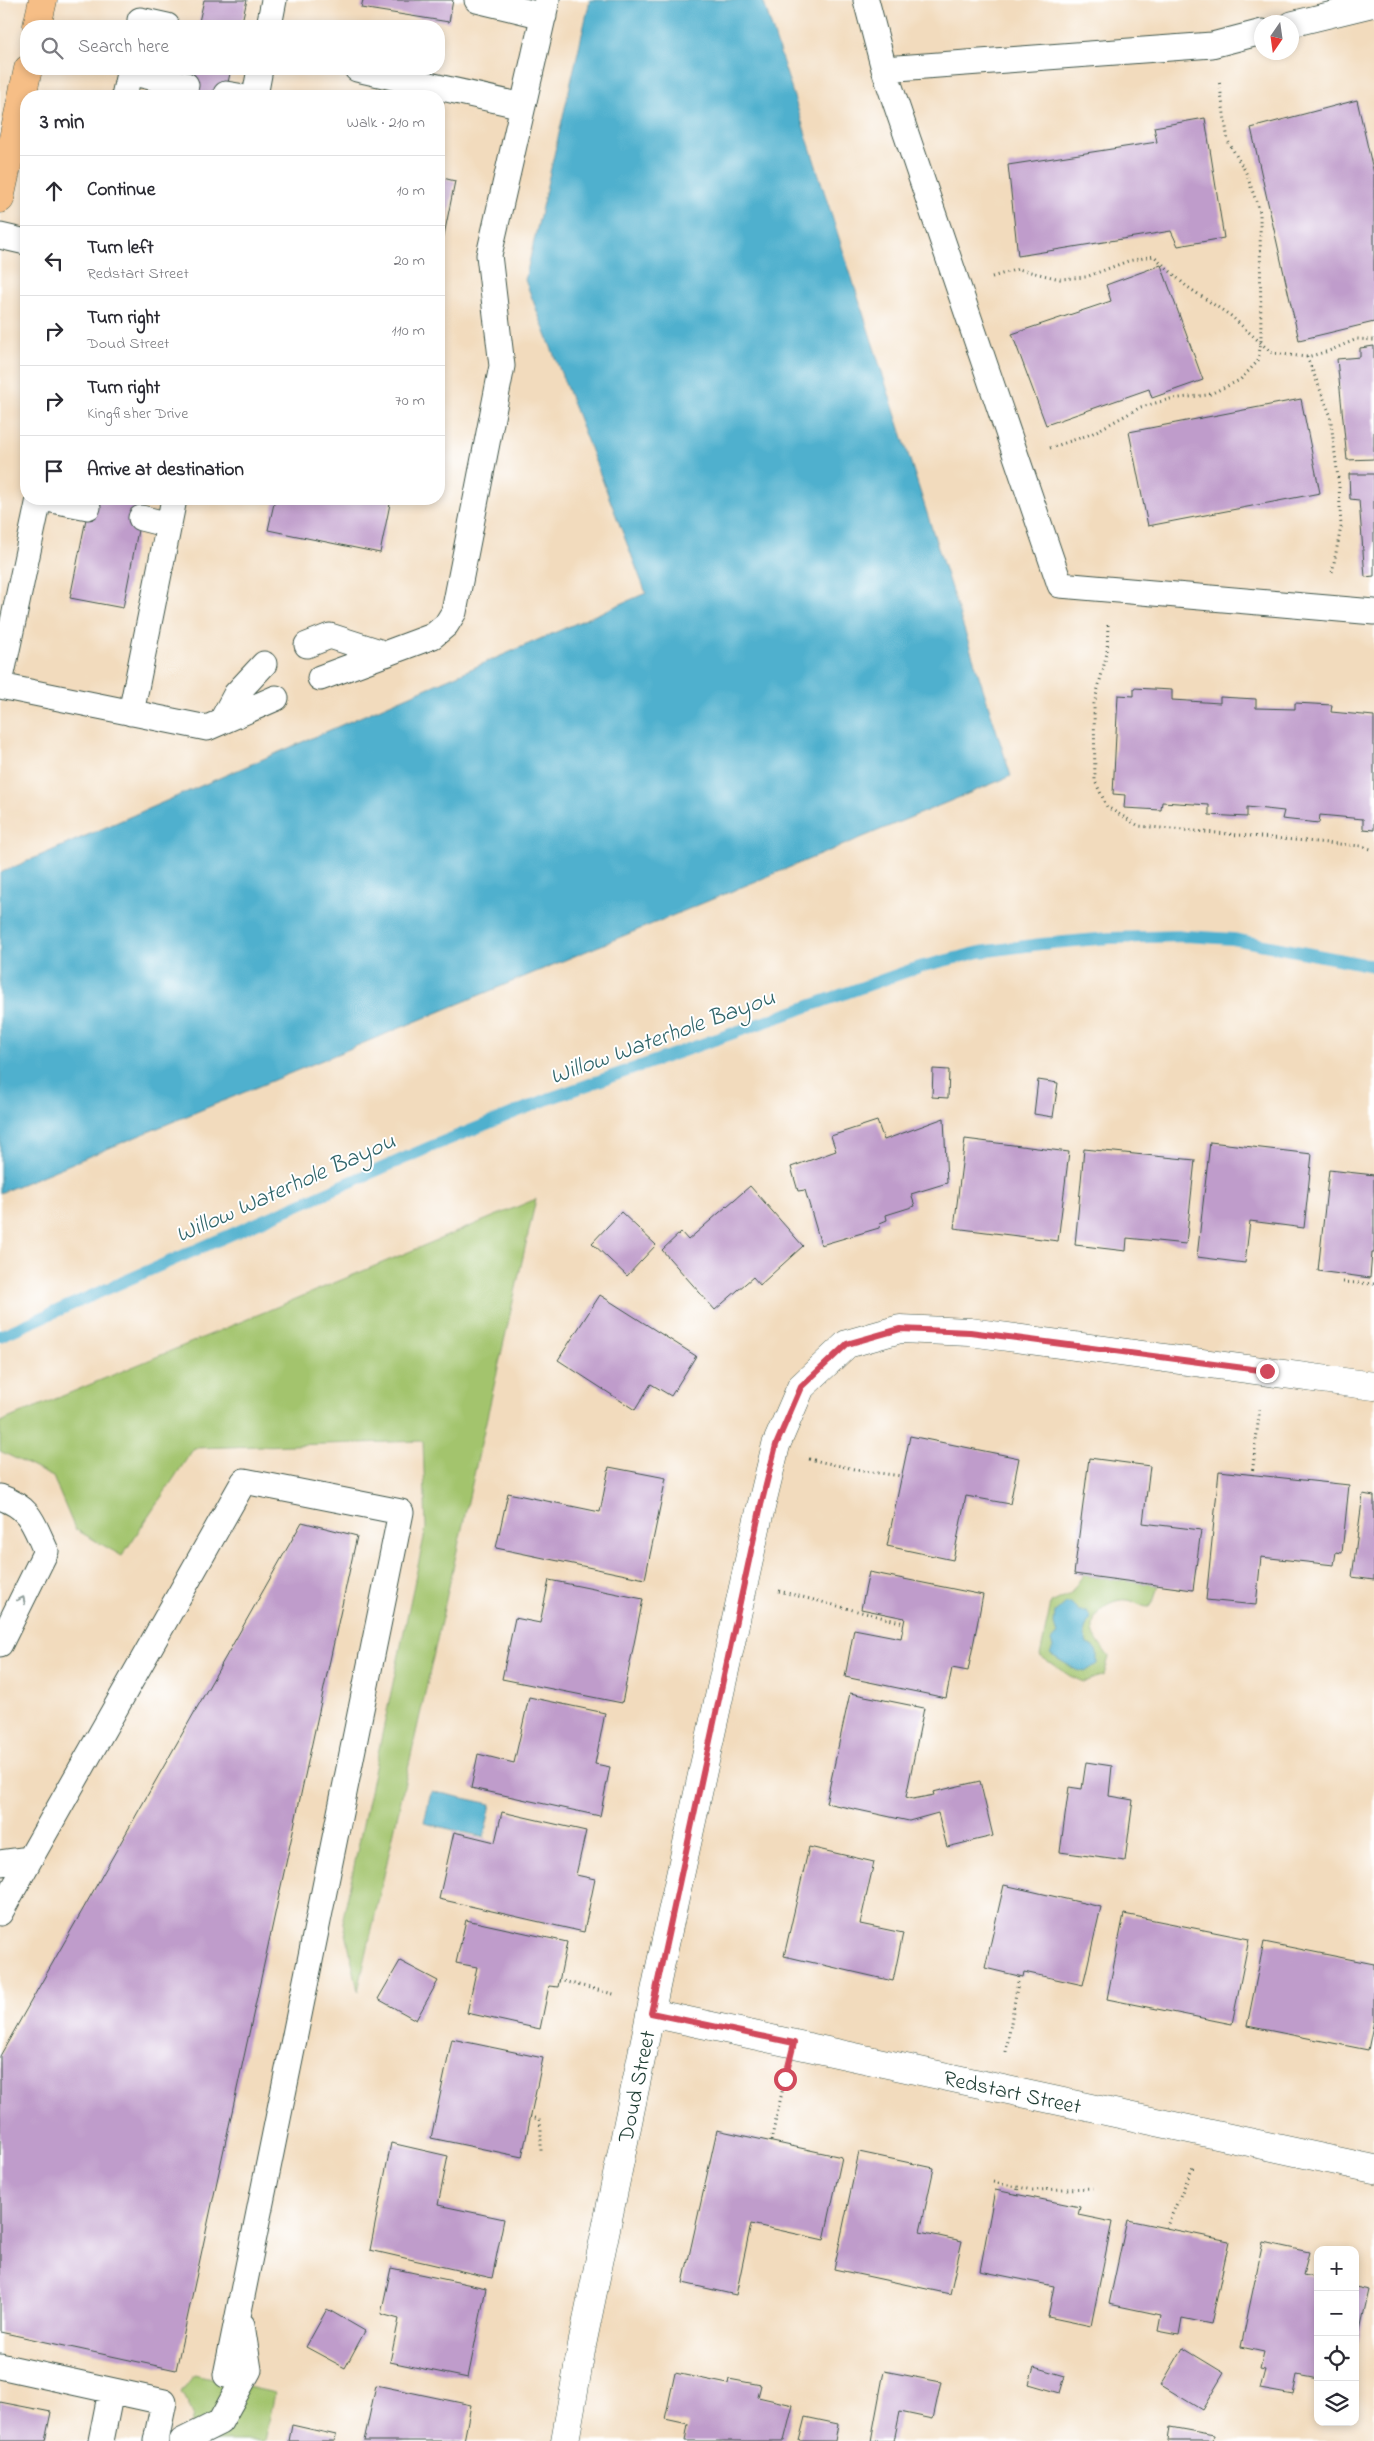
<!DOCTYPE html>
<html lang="en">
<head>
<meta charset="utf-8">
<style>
	:root { --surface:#fff; --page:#f2f2f3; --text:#2b2b33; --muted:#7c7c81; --line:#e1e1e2 }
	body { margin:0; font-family:"Indie Flower",sans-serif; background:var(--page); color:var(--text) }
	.controls { position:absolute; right:15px; bottom:15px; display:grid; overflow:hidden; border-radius:10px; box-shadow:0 2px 8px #0003 }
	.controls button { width:45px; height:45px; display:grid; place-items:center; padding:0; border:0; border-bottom:1px solid var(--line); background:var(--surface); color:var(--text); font:25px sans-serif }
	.compass { position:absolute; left:1254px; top:15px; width:45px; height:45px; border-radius:50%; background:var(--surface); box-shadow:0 2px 8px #0003; rotate:193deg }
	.stop { position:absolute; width:15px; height:15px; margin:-11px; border:4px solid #d1495b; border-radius:50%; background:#fff }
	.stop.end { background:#d1495b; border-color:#fff; box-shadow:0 1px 5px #0008 }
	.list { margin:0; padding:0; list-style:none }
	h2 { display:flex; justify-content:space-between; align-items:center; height:65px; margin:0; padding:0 20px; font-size:21px }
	h2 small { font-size:16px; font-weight:400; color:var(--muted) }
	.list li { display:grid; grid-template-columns:32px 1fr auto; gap:15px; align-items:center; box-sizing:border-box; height:70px; padding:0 20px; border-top:1px solid var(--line) }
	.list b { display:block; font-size:19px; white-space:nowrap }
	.list p { margin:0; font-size:16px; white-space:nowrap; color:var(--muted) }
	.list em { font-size:16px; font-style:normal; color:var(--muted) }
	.icon { flex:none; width:28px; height:28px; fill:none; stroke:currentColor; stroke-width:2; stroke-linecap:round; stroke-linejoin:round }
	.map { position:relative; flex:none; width:1374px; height:2441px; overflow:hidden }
	.search { position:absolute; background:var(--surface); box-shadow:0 2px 8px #0003; left:20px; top:20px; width:425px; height:55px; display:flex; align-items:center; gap:12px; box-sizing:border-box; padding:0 18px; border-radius:20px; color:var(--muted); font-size:19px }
	.panel { position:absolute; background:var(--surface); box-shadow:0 2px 8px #0003; left:20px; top:90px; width:425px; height:415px; border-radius:20px }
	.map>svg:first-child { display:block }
</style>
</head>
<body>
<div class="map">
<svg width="1374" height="2441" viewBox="0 0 1374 2441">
	<rect width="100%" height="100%" fill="#fff"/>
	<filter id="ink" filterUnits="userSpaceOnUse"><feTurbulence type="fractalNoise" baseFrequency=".02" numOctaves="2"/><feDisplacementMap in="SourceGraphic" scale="10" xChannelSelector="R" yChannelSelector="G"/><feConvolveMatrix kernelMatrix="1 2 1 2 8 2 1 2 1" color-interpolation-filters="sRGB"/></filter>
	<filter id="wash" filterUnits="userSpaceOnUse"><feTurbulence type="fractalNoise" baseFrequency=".0096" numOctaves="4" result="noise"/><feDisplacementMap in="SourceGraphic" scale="20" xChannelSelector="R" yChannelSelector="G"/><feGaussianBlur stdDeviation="1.12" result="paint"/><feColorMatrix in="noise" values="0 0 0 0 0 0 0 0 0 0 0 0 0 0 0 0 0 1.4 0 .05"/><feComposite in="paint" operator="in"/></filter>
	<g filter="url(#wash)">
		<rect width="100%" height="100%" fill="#f2dbbd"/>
		<path fill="#a3c46d" stroke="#618050" d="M536 1199 358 1991 343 1918 426 1528 423 1441 194 1448 122 1556 75 1529 53 1477 0 1451V1422Z
			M1083 1575 1158 1585 1154 1600 1149 1607C1140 1607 1136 1601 1127 1600 1109 1598 1088 1615 1094 1634 1097 1642 1104 1650 1109 1657L1104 1675 1083 1682 1070 1676 1040 1656 1051 1603 1070 1594Z
			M194 2375 275 2393 265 2441H188L194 2415 181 2392Z"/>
		<path fill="#50b0ce" stroke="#387681" d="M590 0H763L1011 776 0 1193V873L646 593 525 280Z
			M1065 1603H1071L1079 1611H1087L1091 1618C1084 1627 1083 1634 1087 1644L1094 1647 1097 1653V1664L1085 1672 1076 1670 1050 1654 1053 1647 1051 1641 1057 1634 1054 1624 1055 1612Z
			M431 1791 491 1804 484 1837 424 1823Z"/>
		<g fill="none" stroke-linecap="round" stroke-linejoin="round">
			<path stroke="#50b0ce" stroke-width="12" d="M0 1336 430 1147 548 1099 919 967 980 952 1041 944 1110 938 1186 936 1233 939 1374 966"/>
		</g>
		<g id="blocks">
			<path fill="#bf9ccb" d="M204 0H247L241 26H198Z
				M363 0H453L449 22 361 8Z
				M189 69H231L225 96H183Z
				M1357 100 1374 174V322L1299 340 1251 128Z
				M1205 118 1224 238 1178 246 1171 231 1018 256 1008 165 1157 142 1154 127Z
				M439 177 455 181 440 255H439Z
				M1161 265 1203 380 1152 398 1149 389 1046 425 1012 334 1111 301 1106 285Z
				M1374 346V459L1347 460 1337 359 1360 357V348Z
				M1301 399 1320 493 1148 526 1129 432Z
				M1349 474H1374V576L1365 577 1359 500 1350 499Z
				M90 499H144L123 608 70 598Z
				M275 499H391L380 553 268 530Z
				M1134 688 1172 690V700L1220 703V697L1256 699V708L1295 709V703L1332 705 1331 712 1374 716V830L1363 829V819L1320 815 1319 823 1282 819 1284 811 1247 807V817L1209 815V805L1162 802 1161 810 1124 808 1125 795 1113 794 1118 695 1134 696Z
				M933 1069 949 1070 948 1098 932 1097Z
				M1038 1080 1058 1083 1053 1117 1034 1114Z
				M944 1118 947 1183 911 1194 915 1206 886 1215 887 1220 880 1223 879 1228 821 1245 805 1190 798 1191 791 1167 836 1151 831 1136 877 1121 884 1140Z
				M965 1139 1069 1152 1058 1241 954 1228Z
				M1210 1142 1312 1154 1304 1228 1250 1221 1245 1263 1197 1257Z
				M1084 1149 1195 1160 1186 1244 1127 1238 1126 1251 1075 1245Z
				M1329 1170 1374 1175V1253H1372L1370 1278 1318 1271Z
				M750 1186 803 1246 760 1285 753 1277 715 1310 662 1250 681 1232 688 1240Z
				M621 1212 656 1245 627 1276 592 1243Z
				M600 1295 696 1356 671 1396 651 1384 635 1410 558 1360Z
				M910 1436 1019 1458 1010 1504 966 1496 953 1560 887 1546Z
				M1089 1458 1150 1466 1143 1523 1201 1530 1193 1590 1074 1574Z
				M609 1467 666 1478 645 1579 496 1548 508 1493 600 1512Z
				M1219 1471 1349 1485 1342 1553 1336 1552 1334 1565 1261 1557 1256 1605 1206 1600Z
				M1363 1494 1374 1496V1580L1352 1577Z
				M302 1522 357 1536 176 2370 0 2332V2056Z
				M869 1572 983 1595 968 1671 952 1668 946 1698 845 1677 854 1629 901 1638 905 1618 861 1609Z
				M549 1580 643 1599 622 1703 502 1679 515 1618 540 1623Z
				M850 1693 924 1708 906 1797 913 1799 934 1795 933 1792 980 1781 993 1836 947 1847 938 1813 909 1821 826 1803Z
				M529 1697 605 1713 595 1764 610 1767 600 1816 471 1788 478 1754 514 1763Z
				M1086 1762 1112 1766 1109 1796 1133 1800 1125 1861 1060 1852 1069 1787 1082 1789Z
				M502 1812 586 1831 576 1875 595 1879 584 1932 439 1899 454 1832 495 1842Z
				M809 1847 874 1862 860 1924 903 1933 893 1981 784 1956Z
				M1004 1885 1101 1907 1083 1985 1024 1972 1023 1977 985 1968Z
				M1124 1914 1249 1939 1232 2024 1107 1999Z
				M466 1920 567 1942 558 1987 549 1986 540 2029 467 2013 477 1967 456 1963Z
				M1264 1942 1374 1964V2020L1368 2050 1247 2026Z
				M400 1961 438 1981 416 2020 378 1999Z
				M452 2039 543 2058 522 2157 431 2138Z
				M717 2130 842 2157 824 2240 751 2224 736 2295 683 2283Z
				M391 2143 448 2156 438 2205 504 2219 492 2278 370 2250Z
				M859 2152 934 2168 920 2232 962 2241 950 2294 834 2269Z
				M995 2190 1080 2207 1078 2215 1112 2222 1091 2326 1048 2317 1054 2286 980 2271Z
				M1127 2220 1229 2241 1211 2324 1182 2318 1179 2335 1158 2331 1161 2315 1109 2304Z
				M1263 2242 1309 2252 1303 2275 1318 2278V2379L1297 2375 1293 2395 1260 2389 1265 2370 1260 2369 1264 2352 1241 2347Z
				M391 2268 486 2288 468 2378 390 2362 399 2319 381 2314Z
				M1355 2287 1369 2290 1356 2348H1355Z
				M327 2309 365 2331 345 2368 306 2347Z
				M1183 2348 1224 2373 1202 2410 1161 2385Z
				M1034 2367 1065 2376 1060 2393 1029 2384Z
				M884 2371 941 2382 933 2419 900 2412 894 2441H871Z
				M675 2373 728 2384 729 2379 761 2385 758 2397 793 2405 784 2441H685L688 2424 665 2419Z
				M376 2385 471 2405 464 2441H364Z
				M0 2402 51 2412 45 2441H0Z
				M805 2417 838 2424 835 2441H799Z
				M292 2425 336 2435 335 2441H289Z
				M1170 2427 1214 2435 1213 2441H1168Z"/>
		</g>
	</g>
	<g filter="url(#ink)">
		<use href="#blocks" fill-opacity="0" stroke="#3f5549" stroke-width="1"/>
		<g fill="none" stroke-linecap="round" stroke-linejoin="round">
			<g stroke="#3f5549" stroke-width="27">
				<path id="service" d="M477 0 544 16
					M866 0 884 69 1060 585 1374 612
					M140 20 167 26
					M1292 24 1374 4
					M269 26 274 0
					M357 69 523 106
					M884 69 1212 45 1262 32
					M129 72 186 85
					M226 94 238 96
					M124 96 130 69
					M255 96 260 69
					M0 236 26 242
					M47 499 88 507
					M141 518 169 525
					M307 645 330 636 386 654
					M320 678 433 636 446 625 454 612 502 366 489 255 547 0
					M0 683 39 499
					M0 686 207 728 276 698
					M131 713 174 499
					M221 722 236 694 264 664
					M0 1497C31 1508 33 1523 46 1551L0 1644
					M0 1863 30 1859 244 1481 401 1512 226 2375
					M0 1913 30 1859
					M0 2366 164 2402 156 2441
					M101 2441 111 2391
					M182 2441 220 2422 249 2370 242 2325"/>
			</g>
			<g stroke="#3f5549" stroke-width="29">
				<g id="minor">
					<path id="s1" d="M651 2013 1374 2169"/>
					<path id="s2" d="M565 2441 582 2345 660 1967 756 1528 776 1445 801 1387 847 1344 900 1329 970 1332 1374 1386"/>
				</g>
			</g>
			<g stroke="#3f5549" stroke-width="29">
				<path id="trunk" d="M37 26 43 0
					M0 199 28 69"/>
			</g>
			<path stroke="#3f5549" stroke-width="3" stroke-dasharray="1 4" stroke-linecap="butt" d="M992 277 1018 269 1060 279 1086 277 1128 261 1154 256 1186 286 1231 316 1272 353 1307 357 1329 351 1357 339 1374 340
				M1307 357 1330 414 1339 486 1341 527 1332 573
				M1050 448 1091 434 1141 407 1170 399 1208 395 1240 380 1258 361 1261 342 1260 212 1246 173 1228 141 1219 80
				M1108 625 1107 653 1094 704 1095 781 1107 807 1139 826 1361 846 1374 850
				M1343 1282 1374 1284
				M809 1459 863 1471 902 1476
				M1252 1475 1260 1406
				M779 1591 904 1623
				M559 1980 617 1995
				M1006 2052 1019 1976
				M530 2117 539 2119 541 2128V2151
				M771 2141 785 2079
				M993 2182 1033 2190 1095 2188
				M1017 2195 1018 2187
				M1166 2228 1193 2167"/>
			<use href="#service" stroke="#fff" stroke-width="25"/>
			<use href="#minor" stroke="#fff" stroke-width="28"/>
			<use href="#trunk" stroke="#f6be86" stroke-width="28"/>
		</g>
		<defs><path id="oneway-chevron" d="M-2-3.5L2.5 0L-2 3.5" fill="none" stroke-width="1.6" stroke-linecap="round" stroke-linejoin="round" transform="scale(1.25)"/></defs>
		<use stroke="#8f9e9a" href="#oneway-chevron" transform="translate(22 1600) rotate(-64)"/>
	</g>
	<g fill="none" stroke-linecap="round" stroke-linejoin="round" filter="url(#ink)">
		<path stroke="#d1495b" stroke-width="6" d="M785 2079 794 2043 651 2013 761 1505 776 1445 801 1387 847 1344 900 1329 970 1332 1267 1371"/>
	</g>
	<g text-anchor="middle" stroke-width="4" stroke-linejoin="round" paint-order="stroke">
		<g font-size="22" fill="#1f3d34" stroke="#fff">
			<text dy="8" stroke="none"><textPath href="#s2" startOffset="362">Doud Street</textPath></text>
			<text dy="8" stroke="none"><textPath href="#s1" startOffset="370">Redstart Street</textPath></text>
		</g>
		<g font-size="24" font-style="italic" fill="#30656a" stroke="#fff">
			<text transform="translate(662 1036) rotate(-20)" y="8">Willow Waterhole Bayou</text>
			<text transform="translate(285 1187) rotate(-24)" y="8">Willow Waterhole Bayou</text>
		</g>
	</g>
</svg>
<div class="controls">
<button>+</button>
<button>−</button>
<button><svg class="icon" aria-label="locate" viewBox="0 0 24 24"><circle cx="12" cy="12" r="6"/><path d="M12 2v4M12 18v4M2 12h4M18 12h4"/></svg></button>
<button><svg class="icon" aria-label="layers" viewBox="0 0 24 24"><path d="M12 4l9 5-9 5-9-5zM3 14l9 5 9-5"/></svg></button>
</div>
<svg class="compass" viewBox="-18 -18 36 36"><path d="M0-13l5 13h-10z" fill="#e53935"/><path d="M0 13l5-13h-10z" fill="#7c7c81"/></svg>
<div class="stop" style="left:785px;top:2079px"></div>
<div class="stop end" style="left:1267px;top:1371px"></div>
<div class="search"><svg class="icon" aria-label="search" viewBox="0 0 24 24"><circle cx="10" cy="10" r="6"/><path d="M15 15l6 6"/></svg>Search here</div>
<section class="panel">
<h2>3 min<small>Walk · 210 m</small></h2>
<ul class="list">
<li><svg class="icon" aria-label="ahead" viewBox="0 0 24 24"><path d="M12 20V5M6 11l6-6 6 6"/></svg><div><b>Continue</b></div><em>10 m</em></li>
<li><svg class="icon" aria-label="left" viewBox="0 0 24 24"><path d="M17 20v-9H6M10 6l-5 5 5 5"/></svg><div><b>Turn left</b><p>Redstart Street</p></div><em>20 m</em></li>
<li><svg class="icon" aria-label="right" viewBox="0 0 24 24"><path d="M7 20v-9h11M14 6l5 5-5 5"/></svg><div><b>Turn right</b><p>Doud Street</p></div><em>110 m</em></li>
<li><svg class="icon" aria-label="right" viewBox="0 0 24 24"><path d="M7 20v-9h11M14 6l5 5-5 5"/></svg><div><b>Turn right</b><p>Kingfisher Drive</p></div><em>70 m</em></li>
<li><svg class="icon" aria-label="arrive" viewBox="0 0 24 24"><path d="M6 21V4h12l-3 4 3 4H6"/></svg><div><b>Arrive at destination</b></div></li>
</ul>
</section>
</div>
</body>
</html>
